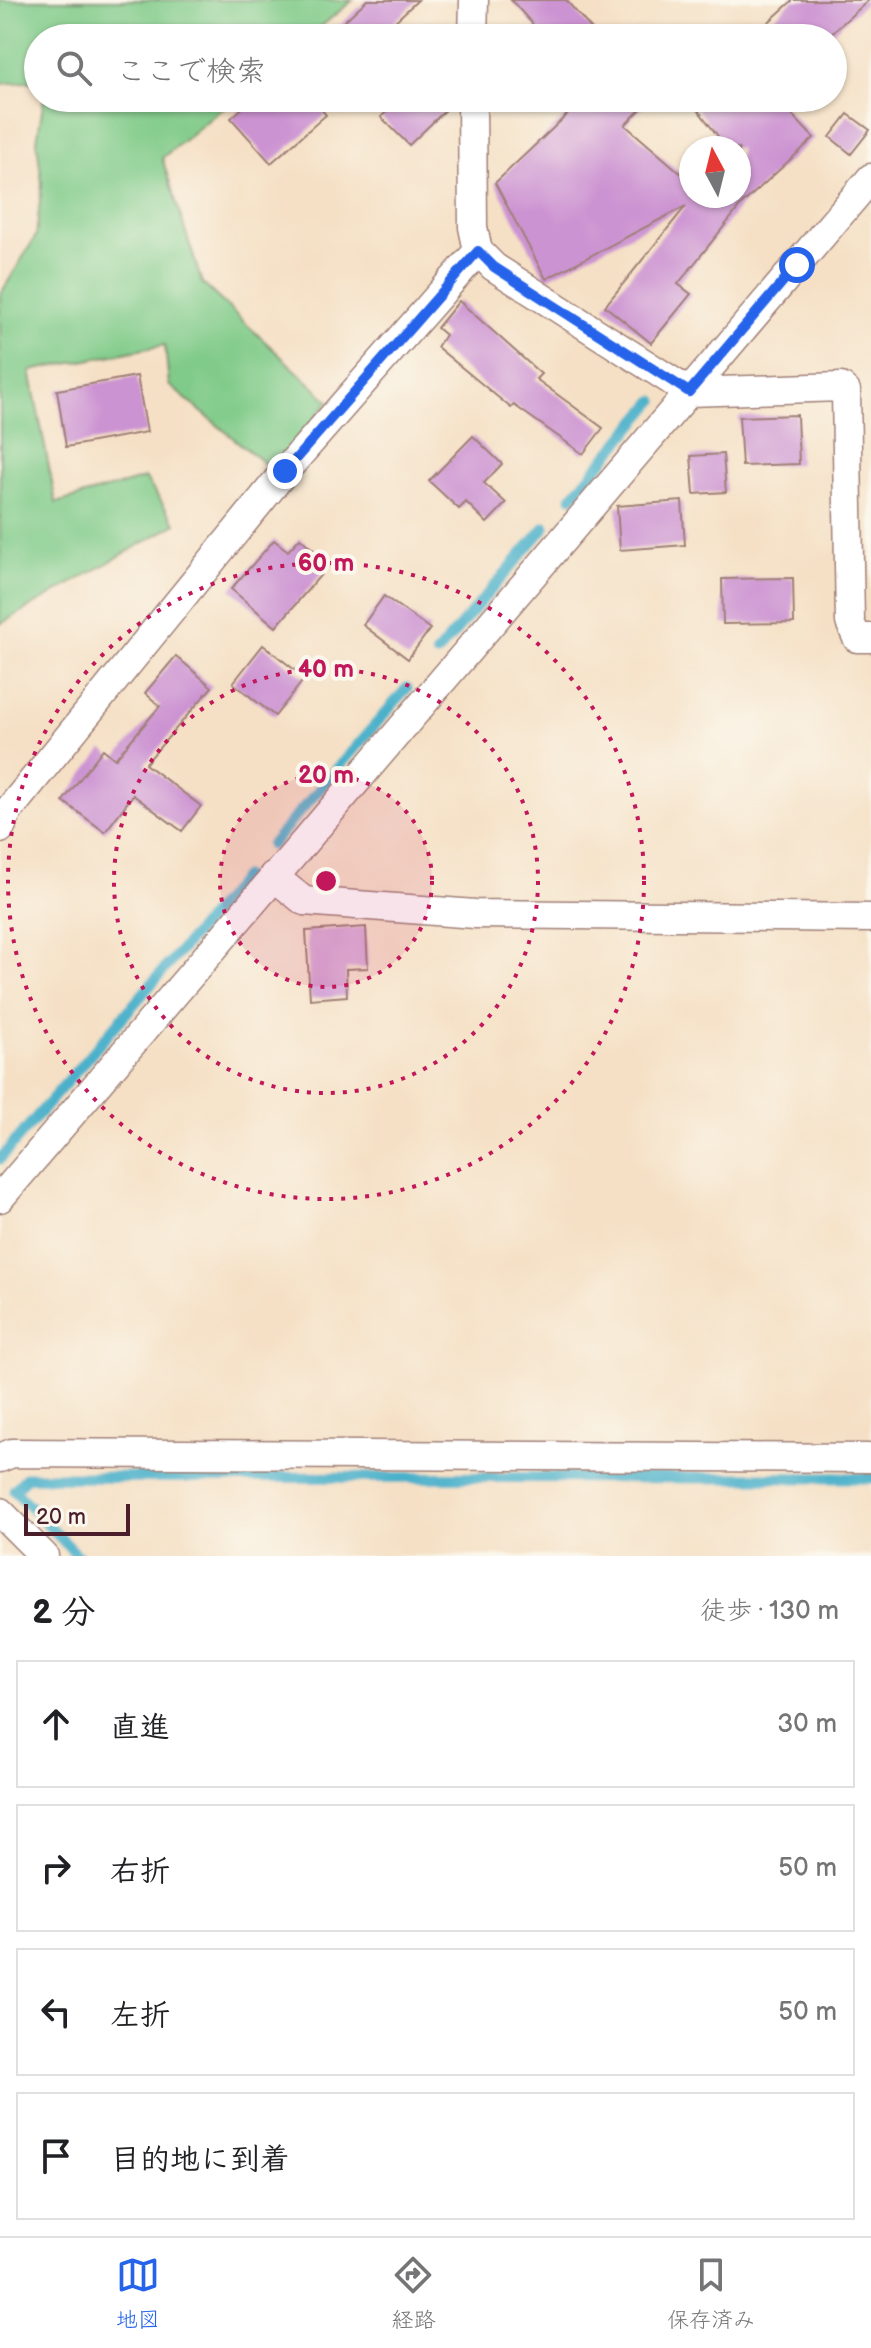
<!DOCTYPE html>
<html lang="ja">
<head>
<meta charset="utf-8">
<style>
	:root { --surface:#fff; --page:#f6f6f6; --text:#202124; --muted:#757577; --line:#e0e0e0; --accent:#2563eb }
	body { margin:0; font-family:"Balsamiq Sans","Klee One",sans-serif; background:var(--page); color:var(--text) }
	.compass { position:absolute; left:679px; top:136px; width:72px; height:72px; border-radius:50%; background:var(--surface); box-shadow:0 2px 6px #0004; rotate:353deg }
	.scale { position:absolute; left:24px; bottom:20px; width:106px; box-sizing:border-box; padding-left:8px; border:4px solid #4a1f2b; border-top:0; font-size:22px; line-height:28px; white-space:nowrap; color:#4a1f2b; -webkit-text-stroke:6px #fbf7ec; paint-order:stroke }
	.stop { position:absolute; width:24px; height:24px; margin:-18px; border:6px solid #2563eb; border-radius:50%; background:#fff }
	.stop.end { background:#2563eb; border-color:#fff; box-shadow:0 2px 8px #0008 }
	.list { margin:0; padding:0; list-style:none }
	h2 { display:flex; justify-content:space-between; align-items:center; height:104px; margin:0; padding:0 32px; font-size:34px }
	h2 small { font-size:26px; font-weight:400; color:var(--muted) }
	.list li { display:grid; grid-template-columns:52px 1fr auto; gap:24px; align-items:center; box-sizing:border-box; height:128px; margin:0 16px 16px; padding:0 16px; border:2px solid var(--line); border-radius:0px }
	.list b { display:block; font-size:30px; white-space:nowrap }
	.list em { font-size:26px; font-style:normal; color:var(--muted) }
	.icon { flex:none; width:44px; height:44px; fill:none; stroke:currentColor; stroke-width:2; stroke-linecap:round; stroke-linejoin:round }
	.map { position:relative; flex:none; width:871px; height:1556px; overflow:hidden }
	.search { position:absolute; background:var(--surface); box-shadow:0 2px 6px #0004; left:24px; right:24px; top:24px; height:88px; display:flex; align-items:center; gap:20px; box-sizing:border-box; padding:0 28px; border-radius:44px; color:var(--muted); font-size:30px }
	.sheet { height:680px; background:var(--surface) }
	nav { display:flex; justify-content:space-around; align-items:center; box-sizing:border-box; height:112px; border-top:2px solid var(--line); background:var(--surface); font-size:22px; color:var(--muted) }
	nav a { display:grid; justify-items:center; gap:4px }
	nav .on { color:var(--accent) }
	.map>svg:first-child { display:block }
</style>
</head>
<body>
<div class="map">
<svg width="871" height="1556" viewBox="0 0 871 1556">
	<rect width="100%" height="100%" fill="#fbf7ec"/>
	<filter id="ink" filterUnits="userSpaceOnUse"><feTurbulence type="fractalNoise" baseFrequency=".0125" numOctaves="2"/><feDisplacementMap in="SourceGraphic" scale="16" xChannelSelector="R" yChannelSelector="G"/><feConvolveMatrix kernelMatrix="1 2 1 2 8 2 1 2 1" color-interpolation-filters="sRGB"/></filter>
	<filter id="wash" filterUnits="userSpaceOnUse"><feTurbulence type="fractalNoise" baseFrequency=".006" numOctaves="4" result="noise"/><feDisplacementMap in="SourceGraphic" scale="32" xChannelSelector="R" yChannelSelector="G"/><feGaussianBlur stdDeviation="1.8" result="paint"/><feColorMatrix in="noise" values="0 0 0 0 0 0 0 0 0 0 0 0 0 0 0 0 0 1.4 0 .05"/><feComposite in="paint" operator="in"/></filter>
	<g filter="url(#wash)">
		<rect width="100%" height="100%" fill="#f5e0c5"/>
		<path fill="#80cb89" stroke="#65755a" stroke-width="2" d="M0 0H353L307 38H38V81L0 84Z
			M44 98H235L162 158 202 283 329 401 271 469 169 385 165 345 30 371 56 503 145 478 176 524 0 624V295L36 236 42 184 37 141Z"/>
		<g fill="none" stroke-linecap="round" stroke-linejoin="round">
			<path stroke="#4bb1ca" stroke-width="11" d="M572 497 654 401
				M437 653 545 527
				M271 845 407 688
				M0 1159 244 877
				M78 1556 14 1490 27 1477 871 1478"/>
		</g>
		<g id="blocks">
			<path fill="#cc93d2" d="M367 0H418L377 38H326Z
				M511 0H566L599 38H545Z
				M793 0H869L826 38H751Z
				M254 98H312L326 115 271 163 231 118Z
				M401 98H455V101L409 145 381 117Z
				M585 98H652L625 125 691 182V196H739V148H727L689 98H776L814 138 742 204 678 284 691 294 651 343 605 306 686 206 546 279 495 183Z
				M848 114 870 130 851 154 830 137Z
				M459 301 541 374 536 379 603 428 583 454 514 405 511 408 437 347 445 335 437 328Z
				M137 376 147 432 66 447 57 390Z
				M797 415 799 464 742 466 739 417Z
				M473 436 502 464 484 483 506 503 487 523 466 502 459 509 429 481Z
				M723 454 726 492 694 494 691 456Z
				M682 501 685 545 620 550 617 506Z
				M300 538 330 564 276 627 231 589 274 540 288 551Z
				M793 578 794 623 723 624 722 579Z
				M384 596 430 629 408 659 363 625Z
				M263 645 305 678 275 716 233 683Z
				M176 656 212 687 145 764 201 806 182 831 133 795 105 832 63 801 103 749 115 759 160 706 145 693Z
				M366 927 368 968 346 969 347 996 310 999 306 931Z"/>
		</g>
	</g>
	<g filter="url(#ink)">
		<use href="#blocks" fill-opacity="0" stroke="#a08078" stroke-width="2"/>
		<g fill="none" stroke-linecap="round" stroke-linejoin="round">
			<g stroke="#a08078" stroke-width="31">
				<path id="minor" d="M473 38 474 0
					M689 392 841 387 846 391 850 622 857 638H871
					M689 392 871 178
					M0 829 8 811 285 471 478 251
					M273 876 304 901 475 914 871 918
					M0 1198 689 392 494 267 478 251 473 227 472 98
					M0 1458 12 1453 871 1458
					M0 1512 44 1556"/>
			</g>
			<use href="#minor" stroke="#fff" stroke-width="28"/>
		</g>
	</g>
	<g fill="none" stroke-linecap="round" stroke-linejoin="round" filter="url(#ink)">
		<path stroke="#2563eb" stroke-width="10" d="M285 471 478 251 494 267 689 392 797 265"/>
	</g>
	<circle cx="326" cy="881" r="106" fill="#c2185b" fill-opacity=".12"/>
	<g fill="none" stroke="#c2185b" stroke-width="4" stroke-dasharray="4 8">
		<circle cx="326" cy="881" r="106"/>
		<circle cx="326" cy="881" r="212"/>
		<circle cx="326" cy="881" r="318"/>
	</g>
	<circle cx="326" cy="881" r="12" fill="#c2185b" stroke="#fbf7ec" stroke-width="4"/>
	<g font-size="24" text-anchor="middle" font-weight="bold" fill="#c2185b" stroke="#fbf7ec" stroke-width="8" stroke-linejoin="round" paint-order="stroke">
		<text x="326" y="571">60 m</text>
		<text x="326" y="677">40 m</text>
		<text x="326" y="783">20 m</text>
	</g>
</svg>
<svg class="compass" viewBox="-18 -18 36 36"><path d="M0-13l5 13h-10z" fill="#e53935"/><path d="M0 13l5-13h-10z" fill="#757577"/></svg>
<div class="scale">20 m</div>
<div class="stop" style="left:797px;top:265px"></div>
<div class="stop end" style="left:285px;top:471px"></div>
<div class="search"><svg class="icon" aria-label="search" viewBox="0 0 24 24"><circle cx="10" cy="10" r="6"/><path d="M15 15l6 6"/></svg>ここで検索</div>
</div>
<section class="sheet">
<h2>2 分<small>徒歩 · 130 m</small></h2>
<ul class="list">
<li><svg class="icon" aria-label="ahead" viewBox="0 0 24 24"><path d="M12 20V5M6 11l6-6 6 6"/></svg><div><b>直進</b></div><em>30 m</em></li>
<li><svg class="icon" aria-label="right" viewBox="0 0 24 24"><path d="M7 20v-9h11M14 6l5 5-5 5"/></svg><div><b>右折</b></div><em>50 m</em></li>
<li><svg class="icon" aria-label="left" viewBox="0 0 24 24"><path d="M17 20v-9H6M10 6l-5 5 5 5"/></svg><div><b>左折</b></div><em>50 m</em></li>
<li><svg class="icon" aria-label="arrive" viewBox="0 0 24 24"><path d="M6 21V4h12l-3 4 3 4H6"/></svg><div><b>目的地に到着</b></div></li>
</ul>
</section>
<nav>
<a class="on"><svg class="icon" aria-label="map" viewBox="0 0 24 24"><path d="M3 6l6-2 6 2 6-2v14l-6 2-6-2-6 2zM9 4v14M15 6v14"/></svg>地図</a>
<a><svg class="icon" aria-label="directions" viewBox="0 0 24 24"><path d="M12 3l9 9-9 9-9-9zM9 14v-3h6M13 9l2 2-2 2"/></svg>経路</a>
<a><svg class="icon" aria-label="saved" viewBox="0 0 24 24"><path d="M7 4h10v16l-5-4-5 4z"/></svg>保存済み</a>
</nav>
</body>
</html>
